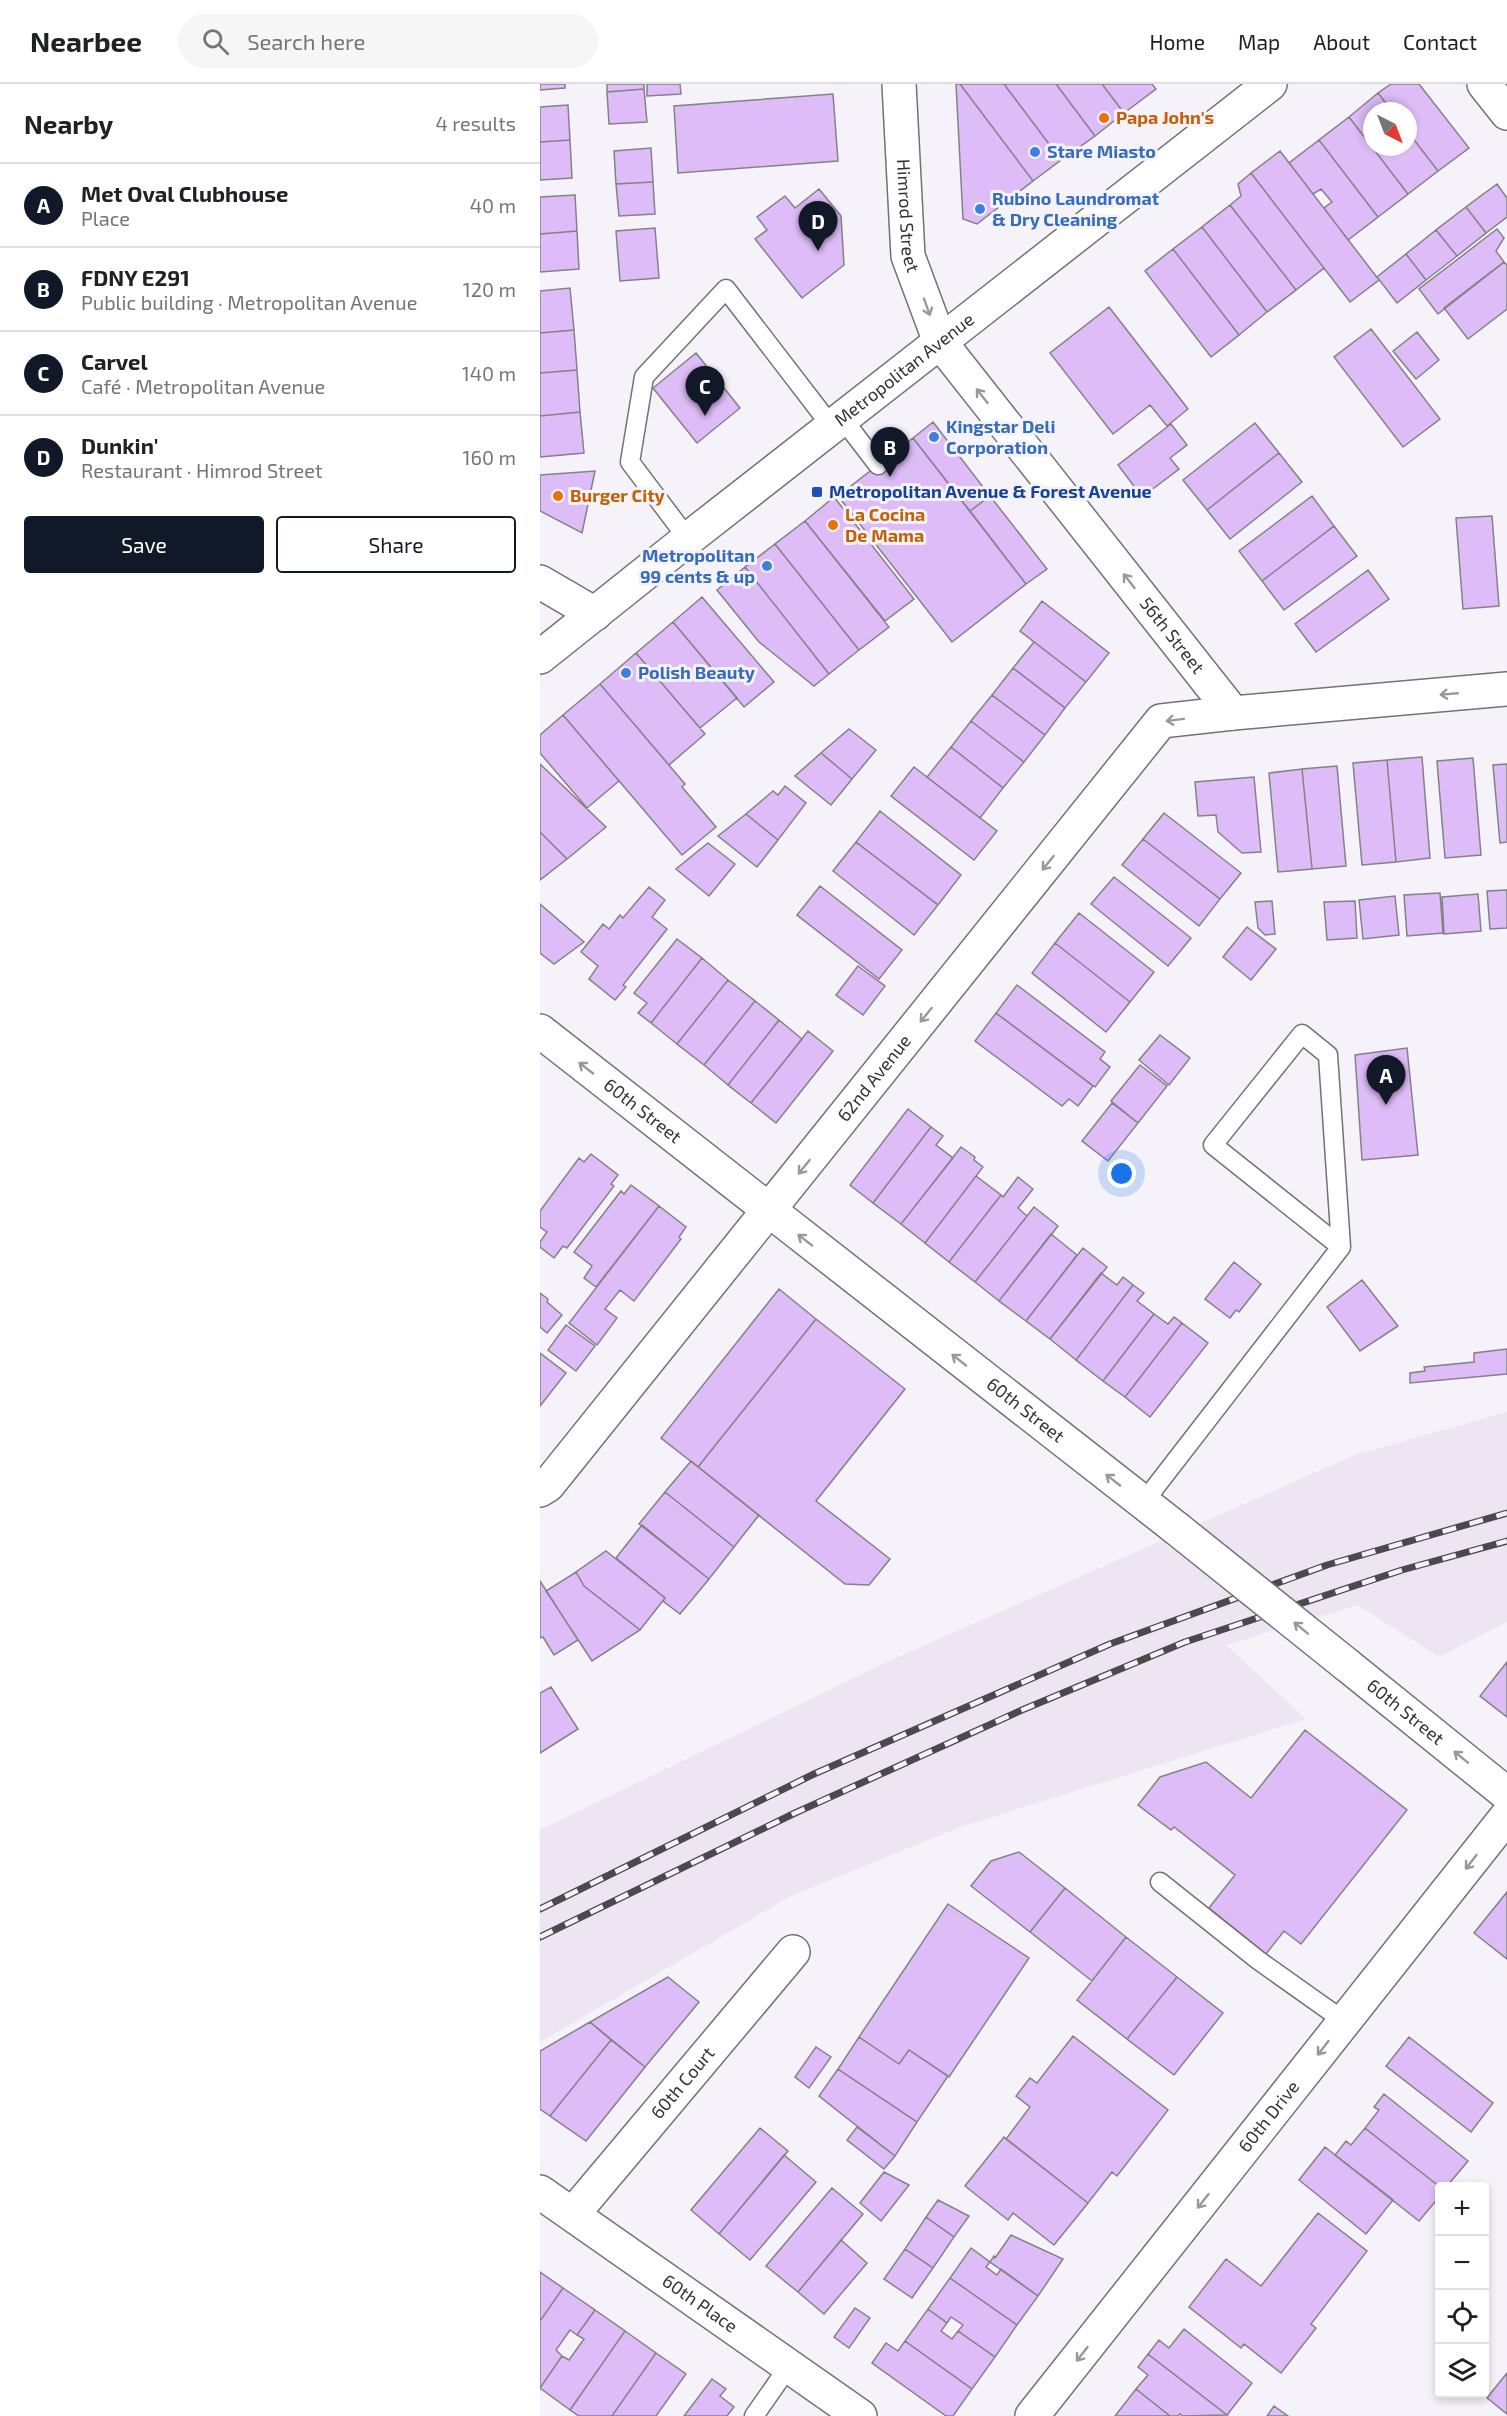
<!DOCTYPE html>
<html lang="en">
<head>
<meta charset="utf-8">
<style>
	:root { --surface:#fff; --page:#f6f6f6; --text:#202124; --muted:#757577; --line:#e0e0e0; --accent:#111827 }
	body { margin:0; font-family:"Exo 2",sans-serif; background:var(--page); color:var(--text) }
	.controls { position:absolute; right:18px; bottom:18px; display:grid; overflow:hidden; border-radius:6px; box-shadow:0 3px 9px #0003 }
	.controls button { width:54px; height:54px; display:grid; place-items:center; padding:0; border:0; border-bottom:2px solid var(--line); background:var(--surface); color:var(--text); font:30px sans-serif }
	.compass { position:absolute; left:823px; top:18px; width:54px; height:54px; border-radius:50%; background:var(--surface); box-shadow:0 3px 9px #0003; rotate:138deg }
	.you { position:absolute; left:582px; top:1090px; width:21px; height:21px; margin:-15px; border:4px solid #fff; border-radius:50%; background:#1a73e8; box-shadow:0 0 0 9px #1a73e833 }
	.badge { display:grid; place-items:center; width:39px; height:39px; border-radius:50%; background:var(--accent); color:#fff; font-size:20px; font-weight:700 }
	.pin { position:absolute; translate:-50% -50px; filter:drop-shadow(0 2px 3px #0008) }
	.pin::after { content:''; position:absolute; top:32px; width:21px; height:18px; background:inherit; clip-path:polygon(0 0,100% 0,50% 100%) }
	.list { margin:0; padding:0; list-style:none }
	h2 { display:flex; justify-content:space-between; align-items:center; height:78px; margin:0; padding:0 24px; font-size:26px }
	h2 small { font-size:20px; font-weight:400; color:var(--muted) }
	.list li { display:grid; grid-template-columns:39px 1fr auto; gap:18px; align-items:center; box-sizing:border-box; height:84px; padding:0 24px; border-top:2px solid var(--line) }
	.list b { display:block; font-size:22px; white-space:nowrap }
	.list p { margin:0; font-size:20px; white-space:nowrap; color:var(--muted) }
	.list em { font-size:20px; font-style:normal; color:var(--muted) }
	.actions { display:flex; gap:12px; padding:18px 24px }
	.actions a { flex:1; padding:14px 0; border:2px solid var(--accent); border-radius:6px; text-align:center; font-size:21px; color:var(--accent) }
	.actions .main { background:var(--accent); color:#fff }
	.icon { flex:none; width:33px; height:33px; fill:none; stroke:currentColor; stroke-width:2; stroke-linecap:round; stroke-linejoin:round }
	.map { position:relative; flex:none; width:967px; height:2332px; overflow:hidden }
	header { display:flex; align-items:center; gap:36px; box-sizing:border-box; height:84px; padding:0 30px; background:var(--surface); border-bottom:2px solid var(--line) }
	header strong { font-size:28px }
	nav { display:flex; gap:33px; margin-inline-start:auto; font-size:21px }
	.search { width:420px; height:54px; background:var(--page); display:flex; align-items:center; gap:15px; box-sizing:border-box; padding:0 21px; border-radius:33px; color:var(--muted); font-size:22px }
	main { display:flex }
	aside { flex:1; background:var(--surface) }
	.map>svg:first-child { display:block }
</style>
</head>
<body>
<header>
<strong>Nearbee</strong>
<div class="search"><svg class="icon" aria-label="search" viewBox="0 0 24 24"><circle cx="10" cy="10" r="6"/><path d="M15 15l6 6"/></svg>Search here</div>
<nav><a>Home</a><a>Map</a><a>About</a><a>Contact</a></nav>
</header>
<main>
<aside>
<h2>Nearby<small>4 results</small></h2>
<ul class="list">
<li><span class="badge">A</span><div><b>Met Oval Clubhouse</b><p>Place</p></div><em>40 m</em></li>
<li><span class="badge">B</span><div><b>FDNY E291</b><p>Public building · Metropolitan Avenue</p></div><em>120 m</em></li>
<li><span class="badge">C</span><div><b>Carvel</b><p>Café · Metropolitan Avenue</p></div><em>140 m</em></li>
<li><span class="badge">D</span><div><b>Dunkin'</b><p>Restaurant · Himrod Street</p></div><em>160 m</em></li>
</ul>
<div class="actions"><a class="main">Save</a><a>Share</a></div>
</aside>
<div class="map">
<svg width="967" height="2332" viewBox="0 0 967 2332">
	<rect width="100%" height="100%" fill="#f6f2f9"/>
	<path fill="#ede5f2" d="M967 1328V1538L899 1573 818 1521 686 1561 766 1635 420 1743 251 1812 0 1958V1746L347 1578 815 1371Z"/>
	<path fill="#debcf8" stroke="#848187" stroke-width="1.5" d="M0 0H25V4L0 6Z
		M67 0H104V5L67 8Z
		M107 0H140L141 10 107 12Z
		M416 0H420L493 97 437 140 423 135Z
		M420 0H464L521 76 493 97Z
		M464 0H516L555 52 521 76Z
		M516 0H562L584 29 555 52Z
		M562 0H612L616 5 584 29Z
		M851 0H879L929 64 898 87 868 48V27H852L838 9Z
		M104 5 107 38 69 40 67 8Z
		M838 9 852 27H832V63L809 33Z
		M293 10 298 77 138 89 134 22Z
		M28 21 30 56 0 58V23Z
		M809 33 868 110 838 133 779 56Z
		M868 48 898 87 868 110 832 63H868Z
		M30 56 32 94 0 96V58Z
		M779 56 838 133 808 156 784 124 792 118 781 105 773 110 749 79Z
		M111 64 113 98 76 100 74 67Z
		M740 67 839 196 810 218 711 89Z
		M711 89 784 184 756 206 690 121 701 112 698 100Z
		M113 98 115 130 79 132 76 100Z
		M957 100 967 114V133L946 149 926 123Z
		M279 105 301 132 304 181 262 214 215 155 227 146 217 133 245 112 255 124Z
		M35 111 37 147 0 150V113Z
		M690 121 756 206 727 228 662 143Z
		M926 123 946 149 917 172 896 146Z
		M662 143 727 228 699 251 633 165Z
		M115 144 119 194 80 197 76 147Z
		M957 145 964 154 956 167 964 178 898 230 879 205Z
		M896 146 917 172 886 196 866 170Z
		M37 147 39 185 0 188V150Z
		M633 165 699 251 671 273 605 187Z
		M866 170 886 196 857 219 837 193Z
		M964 178 967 181V225L928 255 904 224Z
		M30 204 34 246 0 249V207Z
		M569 223 648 325 627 342 610 321 573 350 510 269Z
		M831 245 900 335 863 363 794 273Z
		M34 246 37 286 0 289V249Z
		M877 248 899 276 876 295 853 267Z
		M156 269 200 324 157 359 113 304Z
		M37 286 40 328 0 332V289Z
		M40 328 44 369 0 373V332Z
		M393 338 450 412 430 427 373 354Z
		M715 339 739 369 667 426 643 396Z
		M631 340 647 361 630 374 639 385 602 413 578 381Z
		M373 354 486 500 412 558 298 412Z
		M739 369 762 398 690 455 667 426Z
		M55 387 42 449 0 427V391Z
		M450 412 507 485 486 500 430 427Z
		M772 412 794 442 722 497 699 467Z
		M294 413 374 515 345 537 265 437Z
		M952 432 959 522 923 525 916 434Z
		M265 437 349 543 319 566 235 460Z
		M794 442 817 472 744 526 722 497Z
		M235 460 319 566 289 590 205 483Z
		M205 483 289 590 274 602 219 558 177 506Z
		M828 486 849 515 776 568 755 540Z
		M162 513 234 598 204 623 133 538Z
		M502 517 569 569 546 598 480 547Z
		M133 538 197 614 160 644 96 569Z
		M494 558 546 598 525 624 473 584Z
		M96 569 165 650 129 681 60 600Z
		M473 584 525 624 505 651 452 611Z
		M60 600 145 700 142 703 176 743 142 771 23 631Z
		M452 611 505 651 484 678 431 637Z
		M23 631 79 697 47 724 0 669V651Z
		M431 637 484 678 463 704 411 663Z
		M309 645 336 666 312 695 281 669Z
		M411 663 463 704 440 734 387 693Z
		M281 669 312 695 291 721 255 692Z
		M882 673 890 774 856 778 847 676Z
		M933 674 941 771 905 774 897 677Z
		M847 676 856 778 822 781 813 679Z
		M0 680 66 743 27 775 0 748Z
		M967 680V758L960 759 953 681Z
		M797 682 806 782 772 785 762 685Z
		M374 683 457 747 434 776 351 712Z
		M762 685 772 785 738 788 729 689Z
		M714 693 721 768 702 769 678 748 676 731 658 732 655 698Z
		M245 702 266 719 238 756 206 730 233 707 238 711Z
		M340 727 421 791 398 821 316 758Z
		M624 729 701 789 680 815 603 755Z
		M206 730 238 756 217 783 178 752Z
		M0 748 27 775 0 796Z
		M603 755 680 815 659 842 582 781Z
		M316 758 398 821 374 851 293 787Z
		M168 759 195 780 169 812 136 785Z
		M574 793 651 854 628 882 551 820Z
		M280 802 362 866 339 895 257 831Z
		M109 803 125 816 112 833 127 845 83 901 86 903 75 916 49 895 58 882 41 868 63 840 69 845 80 831 83 834Z
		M967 806V844L950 845 947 807Z
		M900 809 903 849 867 852 864 811Z
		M938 810 941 847 904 850 902 813Z
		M855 812 859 851 823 855 819 816Z
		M732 817 735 850 725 851 718 844 715 818Z
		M815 817 817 854 787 856 784 818Z
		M0 820 44 858 14 880 0 869Z
		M539 829 614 888 590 918 515 859Z
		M707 843 736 865 711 896 683 873Z
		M137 855 162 874 111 939 98 929 107 919 94 909Z
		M515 859 590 918 566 948 492 889Z
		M162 874 188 896 137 960 111 939Z
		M318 882 345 902 323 931 296 911Z
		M188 896 215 917 164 981 137 960Z
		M477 901 565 968 560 975 570 983 555 1003 456 929Z
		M215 917 239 936 188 1001 164 981Z
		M456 929 553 1002 538 1022 529 1015 522 1022 435 957Z
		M239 936 262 955 211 1019 188 1001Z
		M268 947 293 967 236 1039 211 1019Z
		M620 951 650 974 629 1001 599 976Z
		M867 964 878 1071 822 1076 815 971Z
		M600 981 627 1002 598 1039 571 1017Z
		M572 1019 598 1039 568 1077 542 1057Z
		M368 1025 391 1043 333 1119 310 1101Z
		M391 1043 403 1052 396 1061 413 1074 361 1140 333 1119Z
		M421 1063 435 1073 434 1076 443 1083 385 1159 361 1140Z
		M51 1070 78 1091 71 1100 74 1102 27 1164 23 1162 14 1174 0 1163V1158L7 1148 0 1143V1127L39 1074 44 1078Z
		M436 1092 461 1111 409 1178 385 1159Z
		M478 1093 493 1105 478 1124 487 1132 435 1198 409 1178 461 1111 463 1113Z
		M91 1101 119 1122 56 1203 44 1194 52 1182 34 1168 81 1107 84 1110Z
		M119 1122 146 1143 139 1153 141 1155 94 1217 80 1206 65 1225 77 1234 57 1261 29 1239Z
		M494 1123 518 1142 459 1217 435 1198Z
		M511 1150 537 1171 486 1237 459 1217Z
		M543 1164 567 1183 510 1255 486 1237Z
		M694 1178 721 1200 699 1228 696 1226 690 1234 665 1215Z
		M561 1189 577 1201 583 1193 593 1201 536 1276 510 1255Z
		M822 1196 858 1242 820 1267 787 1223Z
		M593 1201 604 1209 597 1217 614 1230 563 1297 536 1276Z
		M239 1205 276 1235 158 1383 121 1354Z
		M0 1209 8 1215 7 1218 22 1231 7 1249 0 1243Z
		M614 1230 628 1240 634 1233 642 1239 585 1313 563 1297Z
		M276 1235 365 1305 276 1417 350 1475 329 1501 305 1500 158 1383Z
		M642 1239 668 1259 610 1333 585 1313Z
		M26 1241 55 1262 36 1287 8 1266Z
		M967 1265V1290L870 1299V1289L885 1287 884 1283 934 1278V1269Z
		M0 1269 26 1289 0 1322Z
		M151 1377 219 1431 194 1463 125 1408Z
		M125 1408 194 1463 169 1495 99 1440Z
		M102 1441 169 1495 140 1530 123 1517 125 1514 76 1474Z
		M66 1467 125 1514 100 1546 44 1502 36 1488Z
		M36 1488 44 1502 100 1546 52 1577 6 1507Z
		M0 1497 38 1556 14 1571 3 1553 0 1554Z
		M967 1578V1633L940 1612Z
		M11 1603 38 1645 0 1669V1609Z
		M765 1646 867 1726 761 1860 744 1847 726 1870 669 1824 695 1791 634 1743 631 1746 598 1721 620 1693 666 1678 711 1714Z
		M479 1768 525 1804 490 1848 431 1802 451 1777Z
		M525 1804 586 1853 552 1897 490 1848Z
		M967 1808V1875L934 1849Z
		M408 1820 489 1874 409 1993 369 1966 359 1980 319 1953Z
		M586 1853 637 1893 587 1955 537 1916Z
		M128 1893 159 1918 105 1983 50 1938Z
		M637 1893 683 1929 634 1991 587 1955Z
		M50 1938 71 1956 10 2032 0 2025V1967Z
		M533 1952 628 2026 577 2092 572 2088 548 2119 466 2055 490 2023 476 2012 490 1994 497 1999Z
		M319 1953 359 1980 369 1966 408 1992 377 2038 298 1985Z
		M869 1953 953 2019 931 2048 846 1982Z
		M71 1956 105 1983 46 2057 10 2032Z
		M276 1963 291 1973 269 2004 255 1993Z
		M298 1985 377 2038 355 2072 279 2012Z
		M844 2010 928 2077 907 2102 900 2103 825 2044 839 2026 834 2023Z
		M317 2043 355 2072 344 2085 307 2056Z
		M220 2044 248 2067 179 2150 151 2126Z
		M825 2044 900 2103V2112L879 2137 795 2071 806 2057 811 2061Z
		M464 2053 548 2119 514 2161 473 2129 468 2136 425 2102Z
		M785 2063 853 2116 826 2150 759 2096Z
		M244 2071 276 2098 210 2176 179 2150Z
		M344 2088 369 2101 341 2137 320 2119Z
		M292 2104 323 2130 258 2208 226 2182Z
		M398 2116 429 2132 414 2153 386 2133Z
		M778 2129 827 2167 771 2240 776 2244 741 2289 704 2260 701 2264 649 2223 686 2175 721 2202Z
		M386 2133 414 2153 393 2184 365 2165Z
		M471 2151 523 2175 498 2212 450 2178 454 2172 455 2174Z
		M301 2156 327 2179 284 2230 258 2208Z
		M431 2164 450 2178 446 2183 457 2191 461 2185 498 2212 477 2241 410 2194Z
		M365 2165 393 2184 372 2214 344 2195Z
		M0 2188 23 2204 0 2237Z
		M410 2194 477 2241 455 2273 418 2247 423 2241 411 2233 407 2239 388 2225Z
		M23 2204 55 2226 37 2251 30 2246 16 2266 22 2272 0 2304V2237Z
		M315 2224 330 2234 309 2264 294 2253Z
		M388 2225 407 2239 401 2247 412 2255 418 2247 455 2273 432 2305 365 2257Z
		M55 2226 85 2247 30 2326 0 2304 22 2272 29 2276 44 2255 37 2251Z
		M644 2245 712 2299 687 2331 608 2270 619 2256 629 2264Z
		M85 2247 116 2269 72 2332H39L30 2326Z
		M365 2257 432 2305 413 2332H406L332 2279 346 2259 358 2267Z
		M116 2269 146 2290 116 2332H72Z
		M608 2270 687 2331 643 2332 640 2330 638 2332H630L596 2305 608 2291 598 2283Z
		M967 2289V2330L947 2314Z
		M172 2295 186 2305 180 2312 194 2323 187 2332H144Z
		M596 2305 630 2332H575Z
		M734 2322 748 2332H727Z"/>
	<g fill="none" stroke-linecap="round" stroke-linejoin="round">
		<g stroke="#747177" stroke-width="21">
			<path id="lane" d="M302 334 338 381
				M148 455 90 378 104 293 186 205 292 343
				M603 1419 801 1163 673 1061 762 950 788 971 801 1163
				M620 1798 718 1876 804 1937
				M214 2332 249 2282"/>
		</g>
		<g stroke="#747177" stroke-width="36">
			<g id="street">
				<path id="s1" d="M359 0 368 172 400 258 693 629 967 605"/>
				<path d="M944 0 967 29"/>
				<path id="s2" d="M0 947 636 1444"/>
				<path id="s3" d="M0 1406 8 1401 621 637 693 629"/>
				<path id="s4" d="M807 1581 967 1710"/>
				<path id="s5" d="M0 2108 320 2332"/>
				<path id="s6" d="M33 2130 253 1868"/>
				<path id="s7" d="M492 2332 967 1732"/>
			</g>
		</g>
		<g stroke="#747177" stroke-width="36">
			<g id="secondary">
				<path d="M0 498 55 530"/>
				<path id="s8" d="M0 573 148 455 730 0"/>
			</g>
		</g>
		<use href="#lane" stroke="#fff" stroke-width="18"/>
		<use href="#street" stroke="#fff" stroke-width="33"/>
		<use href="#secondary" stroke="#fff" stroke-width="33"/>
		<g stroke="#4b494c" stroke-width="7">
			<path id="rail" d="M0 1825 274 1690 570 1560 787 1481 967 1429
				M0 1853 255 1729 482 1626 645 1558 862 1486 967 1457"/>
		</g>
		<use href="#rail" stroke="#f6f2f9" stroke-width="4.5" stroke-dasharray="14" stroke-linecap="butt"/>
		<g stroke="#747177" stroke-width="36" stroke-linecap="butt">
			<path id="street-bridge" d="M636 1444 807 1581"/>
		</g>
		<use href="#street-bridge" stroke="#fff" stroke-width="33"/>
	</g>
	<defs><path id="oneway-shaft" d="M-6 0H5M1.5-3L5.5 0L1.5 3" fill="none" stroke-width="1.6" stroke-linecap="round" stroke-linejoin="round" transform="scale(1.5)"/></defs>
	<g stroke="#99989a">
		<use href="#oneway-shaft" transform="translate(387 223) rotate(70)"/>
		<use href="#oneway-shaft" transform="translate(442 312) rotate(-128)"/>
		<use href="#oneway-shaft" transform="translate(589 497) rotate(-128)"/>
		<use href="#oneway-shaft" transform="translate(909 610) rotate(175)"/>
		<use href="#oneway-shaft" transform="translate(635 636) rotate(173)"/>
		<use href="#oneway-shaft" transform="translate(508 779) rotate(129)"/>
		<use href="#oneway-shaft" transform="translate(386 931) rotate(129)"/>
		<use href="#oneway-shaft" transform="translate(46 984) rotate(-142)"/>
		<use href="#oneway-shaft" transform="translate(264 1083) rotate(129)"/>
		<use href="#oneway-shaft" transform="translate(265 1156) rotate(-142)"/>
		<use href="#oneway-shaft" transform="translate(419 1276) rotate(-142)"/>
		<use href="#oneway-shaft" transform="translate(573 1396) rotate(-142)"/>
		<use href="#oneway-shaft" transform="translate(761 1544) rotate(-141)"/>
		<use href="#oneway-shaft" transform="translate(921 1673) rotate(-141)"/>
		<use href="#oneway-shaft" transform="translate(931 1778) rotate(128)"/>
		<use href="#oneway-shaft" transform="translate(783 1964) rotate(128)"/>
		<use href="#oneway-shaft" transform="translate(663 2117) rotate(128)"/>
		<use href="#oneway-shaft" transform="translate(542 2270) rotate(128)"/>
	</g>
	<g fill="#e8710a" stroke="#f6f2f9" stroke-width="2">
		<circle cx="564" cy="34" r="6"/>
		<circle cx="18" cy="412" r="6"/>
		<circle cx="293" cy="441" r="6"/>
	</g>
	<g fill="#3f7fe0" stroke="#f6f2f9" stroke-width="2">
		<circle cx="495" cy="68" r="6"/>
		<circle cx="440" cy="125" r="6"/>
		<circle cx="394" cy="353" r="6"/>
		<circle cx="227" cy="482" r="6"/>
		<circle cx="86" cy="589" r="6"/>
	</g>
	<rect fill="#1a4fb4" stroke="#f6f2f9" stroke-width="2" x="271" y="402" width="12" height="12" rx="3"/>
	<g text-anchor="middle" stroke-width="6" stroke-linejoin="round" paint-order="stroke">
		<g font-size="18" font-weight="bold" fill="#c56008" stroke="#f6f2f9" text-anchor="start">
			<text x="576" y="40">Papa John's</text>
			<text x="30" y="418">Burger City</text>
			<text x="305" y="437">La Cocina<tspan x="305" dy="21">De Mama</tspan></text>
		</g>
		<g font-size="18" font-weight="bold" fill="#366cbe" stroke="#f6f2f9" text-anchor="start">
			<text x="507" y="74">Stare Miasto</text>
			<text x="452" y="121">Rubino Laundromat<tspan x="452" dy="21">&amp; Dry Cleaning</tspan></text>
			<text x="406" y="349">Kingstar Deli<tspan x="406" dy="21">Corporation</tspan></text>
			<text x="215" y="478" text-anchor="end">Metropolitan<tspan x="215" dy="21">99 cents &amp; up</tspan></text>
			<text x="98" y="595">Polish Beauty</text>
		</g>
		<g font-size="18" fill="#333234" stroke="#f6f2f9">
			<text dy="6" stroke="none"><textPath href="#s1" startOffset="132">Himrod Street</textPath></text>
			<text dy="6" stroke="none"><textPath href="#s8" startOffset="464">Metropolitan Avenue</textPath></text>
			<text dy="6" stroke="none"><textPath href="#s1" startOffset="638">56th Street</textPath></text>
			<text dy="6" stroke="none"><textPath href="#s3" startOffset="531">62nd Avenue</textPath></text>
			<text dy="6" stroke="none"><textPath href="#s2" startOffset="130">60th Street</textPath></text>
			<text dy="6" stroke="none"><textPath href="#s2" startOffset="616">60th Street</textPath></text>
			<text dy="6" stroke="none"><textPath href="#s4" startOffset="75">60th Street</textPath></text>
			<text dy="6" stroke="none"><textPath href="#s6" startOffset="171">60th Court</textPath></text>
			<text dy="6" stroke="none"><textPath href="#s7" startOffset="382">60th Drive</textPath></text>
			<text dy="6" stroke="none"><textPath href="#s5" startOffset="195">60th Place</textPath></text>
		</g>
		<g font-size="18" font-weight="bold" fill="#164399" stroke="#f6f2f9" text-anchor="start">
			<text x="289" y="414">Metropolitan Avenue &amp; Forest Avenue</text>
		</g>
	</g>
</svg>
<div class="controls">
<button>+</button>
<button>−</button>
<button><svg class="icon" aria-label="locate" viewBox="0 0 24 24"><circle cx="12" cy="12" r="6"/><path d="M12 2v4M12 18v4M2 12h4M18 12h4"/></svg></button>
<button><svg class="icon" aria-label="layers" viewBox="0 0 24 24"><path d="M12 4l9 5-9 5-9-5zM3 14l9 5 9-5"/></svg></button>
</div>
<svg class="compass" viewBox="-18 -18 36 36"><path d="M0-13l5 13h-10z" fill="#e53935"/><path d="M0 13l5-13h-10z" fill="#757577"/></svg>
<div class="you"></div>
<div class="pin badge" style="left:846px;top:1021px">A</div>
<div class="pin badge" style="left:350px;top:393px">B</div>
<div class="pin badge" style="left:165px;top:332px">C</div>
<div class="pin badge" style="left:278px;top:167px">D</div>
</div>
</main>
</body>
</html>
